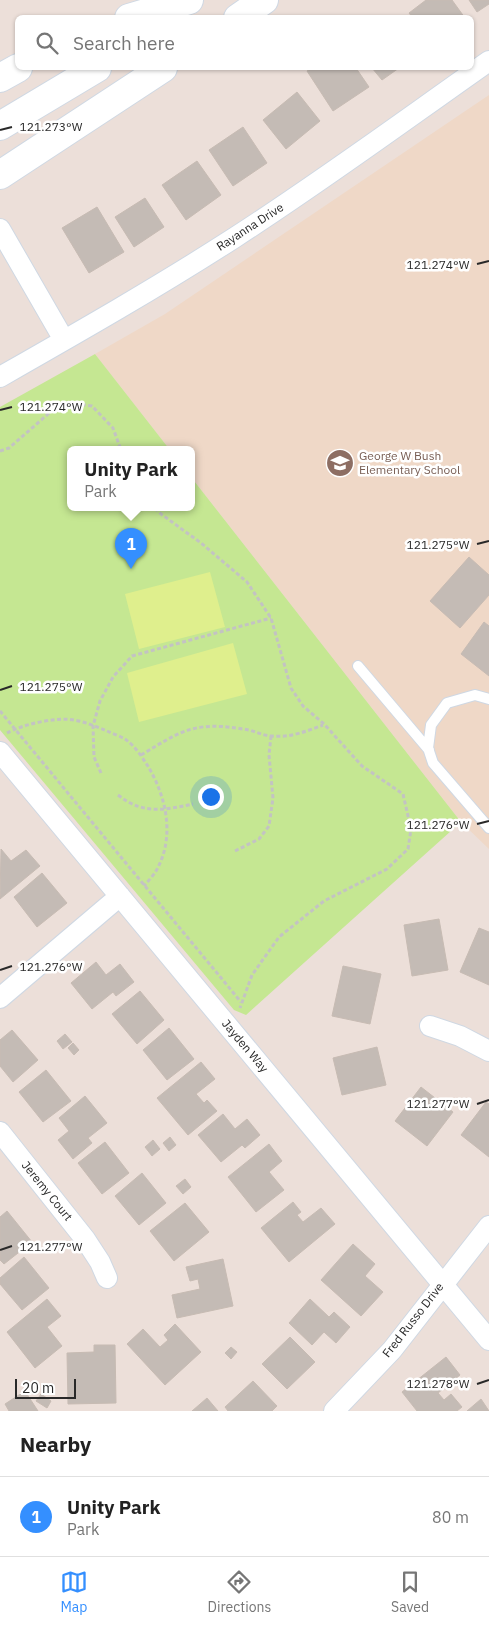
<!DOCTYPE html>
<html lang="en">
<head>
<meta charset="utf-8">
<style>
	:root { --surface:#fff; --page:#f2f2f2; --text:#222; --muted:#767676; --line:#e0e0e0; --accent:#348fff }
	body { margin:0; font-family:"IBM Plex Sans",sans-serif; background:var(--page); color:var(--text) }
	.scale { position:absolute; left:15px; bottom:12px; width:61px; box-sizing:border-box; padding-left:5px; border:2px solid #292929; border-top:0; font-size:14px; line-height:18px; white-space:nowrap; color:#292929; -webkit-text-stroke:4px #fff; paint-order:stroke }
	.you { position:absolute; left:210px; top:796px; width:18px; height:18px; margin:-12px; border:4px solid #fff; border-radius:50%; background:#1a73e8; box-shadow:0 0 0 8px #1a73e833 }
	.badge { display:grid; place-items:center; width:32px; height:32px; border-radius:50%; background:var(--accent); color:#fff; font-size:16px; font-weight:700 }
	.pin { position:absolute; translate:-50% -41px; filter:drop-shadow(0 1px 2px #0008) }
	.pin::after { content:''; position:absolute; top:26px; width:18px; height:15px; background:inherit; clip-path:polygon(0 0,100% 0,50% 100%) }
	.popup { position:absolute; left:67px; top:446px; width:128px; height:65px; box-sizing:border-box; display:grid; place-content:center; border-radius:8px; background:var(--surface); filter:drop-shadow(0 1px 4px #0005); font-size:16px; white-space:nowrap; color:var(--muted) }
	.popup b { font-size:19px; color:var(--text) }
	.popup::after { content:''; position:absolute; left:50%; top:100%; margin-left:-10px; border:10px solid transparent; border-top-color:var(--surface) }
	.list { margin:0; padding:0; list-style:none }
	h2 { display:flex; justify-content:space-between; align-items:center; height:65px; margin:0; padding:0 20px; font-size:21px }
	h2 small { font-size:16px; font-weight:400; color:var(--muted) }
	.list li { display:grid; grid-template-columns:32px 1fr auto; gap:15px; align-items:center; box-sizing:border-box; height:80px; padding:0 20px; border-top:1px solid var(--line) }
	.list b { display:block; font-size:19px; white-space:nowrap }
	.list p { margin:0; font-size:16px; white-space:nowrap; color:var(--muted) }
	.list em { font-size:16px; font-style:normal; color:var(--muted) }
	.icon { flex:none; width:28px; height:28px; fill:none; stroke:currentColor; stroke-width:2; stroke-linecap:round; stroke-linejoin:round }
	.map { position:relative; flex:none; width:489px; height:1411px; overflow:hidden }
	.search { position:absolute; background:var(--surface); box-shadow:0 1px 4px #0004; left:15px; right:15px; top:15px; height:55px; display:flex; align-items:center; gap:12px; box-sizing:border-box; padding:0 18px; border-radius:8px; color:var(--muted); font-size:19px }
	.sheet { height:145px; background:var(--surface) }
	nav { display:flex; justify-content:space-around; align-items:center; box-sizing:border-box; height:70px; border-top:1px solid var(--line); background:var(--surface); font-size:14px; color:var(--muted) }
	nav a { display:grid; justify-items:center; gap:2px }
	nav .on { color:var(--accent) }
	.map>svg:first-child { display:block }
</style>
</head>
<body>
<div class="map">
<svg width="489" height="1411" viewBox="0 0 489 1411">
	<rect width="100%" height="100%" fill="#ecdfd9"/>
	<path fill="#efd8c7" d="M489 95V849L461 822 191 477V450H170L95 354 165 314Z"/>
	<path fill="#c5e792" d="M95 354 170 450H71V508H191V477L461 822 246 1015 234 1010 0 730V407Z"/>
	<path fill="#dfef8d" d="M210 572 225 627 139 649 125 594Z
		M233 643 247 694 139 722 127 673Z"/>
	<path fill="#c4bbb5" stroke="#c7bbb3" d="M426 0H452L465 18H413L409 13Z
		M469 0H489V4L477 12Z
		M313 68H356L369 87 333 111 307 71Z
		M372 68H399L382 80Z
		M297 92 320 121 286 149 263 120Z
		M243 127 267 163 233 186 209 150Z
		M197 161 221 195 186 220 162 185Z
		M145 198 164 227 134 247 115 217Z
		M97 207 124 252 89 273 62 228Z
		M469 557 489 575V595L460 628 430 601Z
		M484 622 489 626V676L461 654Z
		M1 849 11 861 26 850 40 866 0 899Z
		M42 873 67 903 37 927 14 897Z
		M439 919 448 970 412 976 404 925Z
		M479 928 489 932V985L460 972Z
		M96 962 106 975 120 964 134 982 116 996 113 992 92 1009 71 983Z
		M343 966 381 974 370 1024 332 1016Z
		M140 991 164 1020 137 1044 112 1014Z
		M169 1028 194 1059 167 1080 143 1050Z
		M12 1030 38 1060 13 1082 0 1066V1040Z
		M65 1034 72 1042 63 1049 57 1041Z
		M73 1043 79 1050 74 1055 68 1048Z
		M377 1047 386 1085 342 1095 333 1058Z
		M201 1062 215 1079 196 1094 204 1103 207 1100 217 1111 188 1135 157 1098Z
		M46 1070 71 1101 43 1122 19 1092Z
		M421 1087 453 1112 427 1146 395 1121Z
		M85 1096 107 1123 88 1138 92 1143 73 1159 58 1140 69 1131 59 1118Z
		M486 1102 489 1104V1157L461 1135Z
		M223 1114 235 1129 247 1119 260 1135 245 1148 242 1145 221 1162 198 1135Z
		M170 1137 176 1145 169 1151 163 1143Z
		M153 1140 160 1149 152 1156 145 1147Z
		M105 1142 129 1173 102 1194 78 1163Z
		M269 1144 282 1161 269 1172 284 1190 256 1212 228 1177Z
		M142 1173 166 1203 139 1225 115 1196Z
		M185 1179 191 1187 183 1194 176 1186Z
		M293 1202 301 1212 297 1215 303 1222 321 1208 335 1224 289 1262 261 1228Z
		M185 1203 209 1232 174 1261 150 1231Z
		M7 1211 32 1242 4 1264 0 1260V1217Z
		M353 1244 375 1264 365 1276 383 1292 361 1316 321 1280Z
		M24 1257 49 1288 22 1310 0 1284V1278Z
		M223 1259 233 1306 177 1318 172 1295 200 1289 198 1279 190 1281 186 1267Z
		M47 1299 61 1316 47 1327 62 1346 35 1368 7 1332Z
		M310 1299 329 1317 334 1312 350 1327 336 1343 324 1332 312 1345 289 1323Z
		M175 1324 201 1352 165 1385 127 1344 143 1329 160 1347 168 1340 164 1335Z
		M290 1337 315 1362 287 1389 262 1364Z
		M94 1345H115L116 1403 68 1404 67 1353 94 1352Z
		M231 1347 237 1352 231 1359 225 1353Z
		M446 1357 460 1375 438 1393 444 1400 451 1394 462 1407 457 1411H417L402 1392Z
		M253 1381 277 1406 272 1411H228L225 1407Z
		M25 1391 38 1411H9L5 1404Z
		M41 1394 51 1401 47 1408 36 1401Z
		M207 1398 218 1411H192Z
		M481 1399 489 1411H467Z"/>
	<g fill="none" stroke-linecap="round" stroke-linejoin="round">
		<g stroke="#cfd8e3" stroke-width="12">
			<path id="lane" d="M358 666 429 750
				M489 699 475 695 447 703 431 725 428 748 433 763 489 828"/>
		</g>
		<g stroke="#cfd8e3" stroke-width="22">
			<path id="street" d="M0 229 64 340
				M0 377C79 332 158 287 234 238 321 182 405 120 489 61
				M0 752 489 1340
				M0 998 120 896
				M430 1026 460 1036 489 1051
				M0 1132 85 1239 100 1262 107 1278
				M334 1411 392 1350 489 1226"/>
		</g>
		<g stroke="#cfd8e3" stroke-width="30">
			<path id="secondary" d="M129 18 189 0
				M238 18 264 0
				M0 78 18 68
				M0 126 97 68
				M0 175 163 68"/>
		</g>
		<path stroke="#c3c3c3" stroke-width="3" stroke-dasharray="4 2.5" stroke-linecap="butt" d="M0 451 9 448 55 408 78 404 92 406 113 428 121 450
			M155 508 161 514 201 543 247 582 271 618 291 688 303 706 324 724 362 766 403 794 411 829 408 849 387 869 324 901 279 937 252 975 240 1008
			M0 711 241 1002
			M7 733C24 724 55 717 74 720 86 722 97 727 107 731 113 734 120 736 125 739 135 746 143 758 149 768 167 799 175 838 156 871 153 876 148 881 144 886
			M141 755C158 745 174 734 192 729 210 724 232 727 249 730 257 732 264 736 272 736 290 738 307 731 323 725
			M101 773 94 757 93 726 100 701 113 677 132 656 271 618
			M118 795C144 815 163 810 193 804
			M235 851 259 839 269 826 273 798 269 755 271 736"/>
		<use href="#lane" stroke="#fff" stroke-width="10"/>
		<use href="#street" stroke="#fff" stroke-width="20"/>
		<use href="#secondary" stroke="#fff" stroke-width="28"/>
	</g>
	<path fill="none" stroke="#292929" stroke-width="2" d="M0 130 12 127M477 264 489 261M0 410 12 407M477 544 489 541M0 690 12 686M477 824 489 821M0 970 12 966M477 1104 489 1100M0 1250 12 1246M477 1384 489 1380"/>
	<defs>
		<g id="school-disc" transform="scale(1.4375)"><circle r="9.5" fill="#8d6e63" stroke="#fff"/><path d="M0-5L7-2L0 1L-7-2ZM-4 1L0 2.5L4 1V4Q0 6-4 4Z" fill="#fff"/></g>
	</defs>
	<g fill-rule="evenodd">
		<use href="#school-disc" x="340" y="463"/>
	</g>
	<g text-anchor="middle" stroke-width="5" stroke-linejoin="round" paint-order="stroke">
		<g font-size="12" fill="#292929" stroke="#fff">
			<text transform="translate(250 227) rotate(-33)" y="4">Rayanna Drive</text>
			<text transform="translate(245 1046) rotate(50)" y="4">Jayden Way</text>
			<text transform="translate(47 1191) rotate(51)" y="4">Jeremy Court</text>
			<text transform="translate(413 1320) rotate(-52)" y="4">Fred Russo Drive</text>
		</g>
		<g font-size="12" fill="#785e54" stroke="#fff" text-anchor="start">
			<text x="359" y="460">George W Bush<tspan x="359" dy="14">Elementary School</tspan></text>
		</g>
	</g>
	<g font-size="12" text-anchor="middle" fill="#292929" stroke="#fff" stroke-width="5" stroke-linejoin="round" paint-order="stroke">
		<text x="51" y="131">121.273°W</text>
		<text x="438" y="269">121.274°W</text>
		<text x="51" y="411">121.274°W</text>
		<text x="438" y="549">121.275°W</text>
		<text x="51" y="691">121.275°W</text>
		<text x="438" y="829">121.276°W</text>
		<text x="51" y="971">121.276°W</text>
		<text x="438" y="1108">121.277°W</text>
		<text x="51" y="1251">121.277°W</text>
		<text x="438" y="1388">121.278°W</text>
	</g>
</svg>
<div class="scale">20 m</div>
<div class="you"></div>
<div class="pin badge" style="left:131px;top:569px">1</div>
<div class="popup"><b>Unity Park</b>Park</div>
<div class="search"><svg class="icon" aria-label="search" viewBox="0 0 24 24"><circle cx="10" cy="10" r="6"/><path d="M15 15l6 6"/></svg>Search here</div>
</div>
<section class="sheet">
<h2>Nearby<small></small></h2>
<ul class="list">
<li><span class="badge">1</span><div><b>Unity Park</b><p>Park</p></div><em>80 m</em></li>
</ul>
</section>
<nav>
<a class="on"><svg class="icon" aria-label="map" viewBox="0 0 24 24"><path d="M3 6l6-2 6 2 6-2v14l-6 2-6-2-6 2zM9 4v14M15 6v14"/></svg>Map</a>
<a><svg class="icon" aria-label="directions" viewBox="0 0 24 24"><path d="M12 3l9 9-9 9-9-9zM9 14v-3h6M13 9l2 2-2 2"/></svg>Directions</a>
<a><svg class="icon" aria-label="saved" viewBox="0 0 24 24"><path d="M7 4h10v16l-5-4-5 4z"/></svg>Saved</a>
</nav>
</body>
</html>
